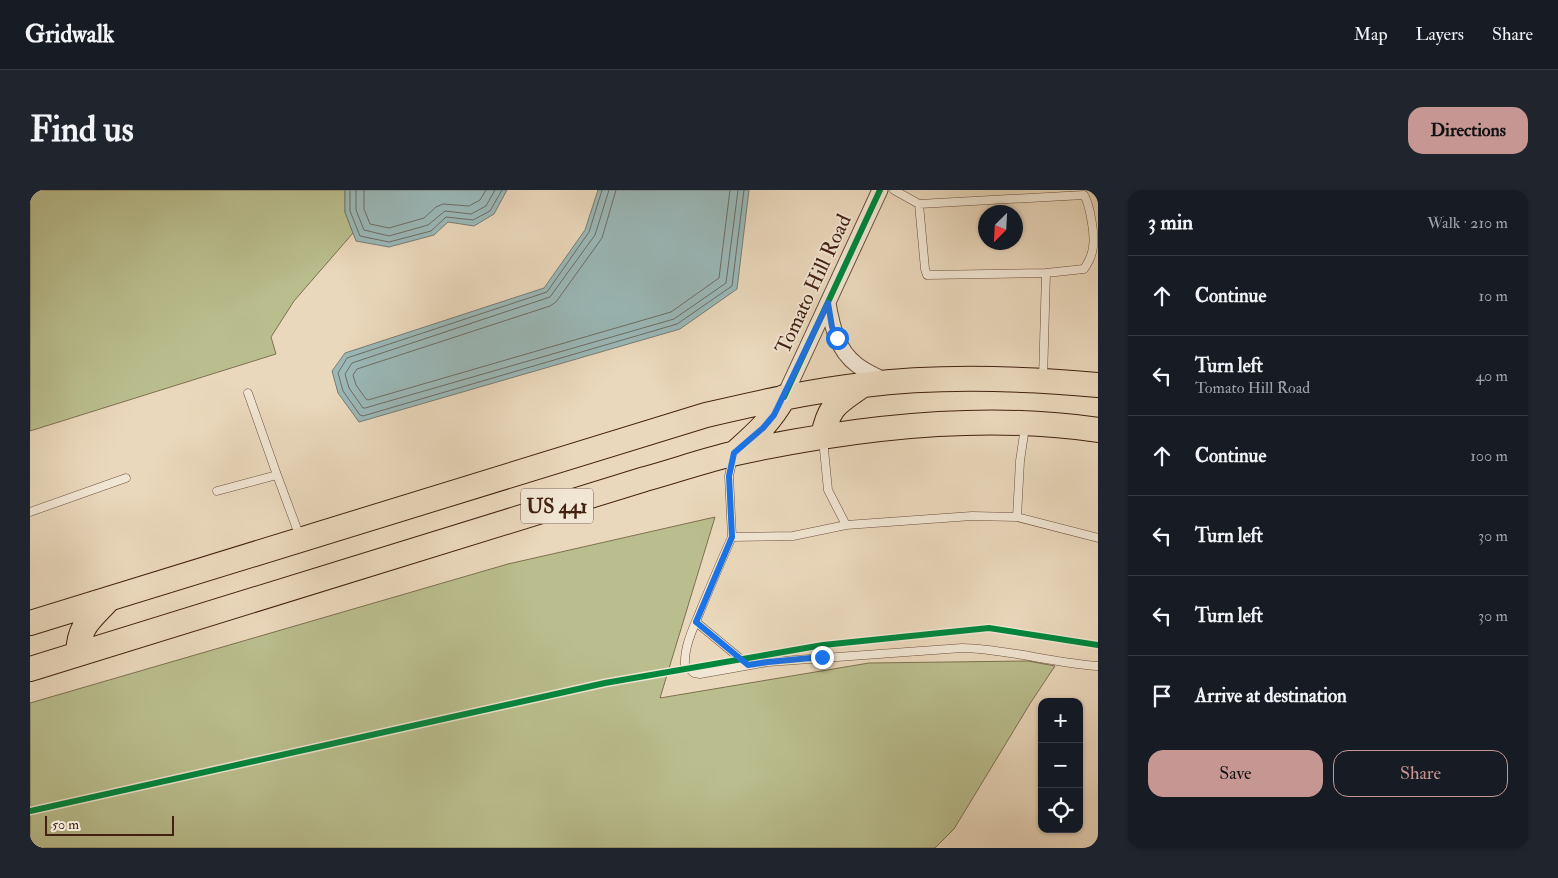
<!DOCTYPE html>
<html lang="en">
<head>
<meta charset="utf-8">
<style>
	:root { --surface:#171b24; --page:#20242c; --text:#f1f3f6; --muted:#9ea1a6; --line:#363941; --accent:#c59692 }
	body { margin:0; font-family:"IM FELL Double Pica",serif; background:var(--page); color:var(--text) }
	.controls { position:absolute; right:15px; bottom:15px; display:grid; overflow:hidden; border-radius:10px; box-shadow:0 1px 4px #0004 }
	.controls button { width:45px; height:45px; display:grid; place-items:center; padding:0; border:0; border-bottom:1px solid var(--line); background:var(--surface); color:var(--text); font:25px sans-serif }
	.compass { position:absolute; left:948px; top:15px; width:45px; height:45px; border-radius:50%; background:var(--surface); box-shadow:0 1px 4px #0004; rotate:204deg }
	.scale { position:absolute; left:15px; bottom:12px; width:129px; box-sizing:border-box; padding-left:5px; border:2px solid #432111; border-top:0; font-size:14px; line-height:18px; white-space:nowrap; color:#432111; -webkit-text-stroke:4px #f1e6d3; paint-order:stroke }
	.stop { position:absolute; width:15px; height:15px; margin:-11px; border:4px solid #1a73e8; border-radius:50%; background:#fff }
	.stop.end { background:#1a73e8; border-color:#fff; box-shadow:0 1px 5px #0008 }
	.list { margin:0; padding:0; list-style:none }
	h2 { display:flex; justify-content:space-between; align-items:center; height:65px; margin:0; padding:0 20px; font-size:21px }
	h2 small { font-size:16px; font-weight:400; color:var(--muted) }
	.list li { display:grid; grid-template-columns:32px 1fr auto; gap:15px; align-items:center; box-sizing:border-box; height:80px; padding:0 20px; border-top:1px solid var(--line) }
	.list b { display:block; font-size:19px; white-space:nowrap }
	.list p { margin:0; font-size:16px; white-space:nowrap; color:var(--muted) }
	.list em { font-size:16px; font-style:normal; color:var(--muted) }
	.actions { display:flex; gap:10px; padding:15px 20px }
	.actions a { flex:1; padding:11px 0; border:1px solid var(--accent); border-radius:15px; text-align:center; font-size:18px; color:var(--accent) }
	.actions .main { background:var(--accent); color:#111 }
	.icon { flex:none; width:28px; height:28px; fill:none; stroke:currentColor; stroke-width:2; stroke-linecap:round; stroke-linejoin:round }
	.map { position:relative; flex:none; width:1068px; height:658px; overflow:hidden; border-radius:15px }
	header { display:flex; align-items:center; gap:30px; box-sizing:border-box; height:70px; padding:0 25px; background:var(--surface); border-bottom:1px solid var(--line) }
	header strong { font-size:24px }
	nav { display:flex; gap:28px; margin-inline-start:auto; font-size:18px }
	.intro { display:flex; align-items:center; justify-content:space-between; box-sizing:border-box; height:120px; padding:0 30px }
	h1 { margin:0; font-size:35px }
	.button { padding:12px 22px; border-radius:15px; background:var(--accent); color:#111; font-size:18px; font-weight:700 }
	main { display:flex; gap:30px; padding:0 30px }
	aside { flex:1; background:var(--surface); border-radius:15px; box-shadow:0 1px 4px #0004 }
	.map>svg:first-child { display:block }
</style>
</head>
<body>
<header>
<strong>Gridwalk</strong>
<nav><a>Map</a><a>Layers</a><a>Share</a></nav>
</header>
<div class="intro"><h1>Find us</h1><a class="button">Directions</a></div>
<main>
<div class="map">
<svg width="1068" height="658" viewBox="0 0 1068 658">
	<rect width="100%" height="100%" fill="#ead8bc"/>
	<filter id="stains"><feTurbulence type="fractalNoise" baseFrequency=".004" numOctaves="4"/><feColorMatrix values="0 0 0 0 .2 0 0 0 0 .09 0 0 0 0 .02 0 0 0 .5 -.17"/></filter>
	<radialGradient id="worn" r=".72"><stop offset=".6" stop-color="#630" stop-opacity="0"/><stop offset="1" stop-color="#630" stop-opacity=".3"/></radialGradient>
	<path fill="#babe8e" stroke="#7e7050" d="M0 0H315V22L323 43 264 111 241 147 246 164 0 241Z
		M685 327 630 508 839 473 998 471 1025 476 1001 512 924 639 905 658H0V513L478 374Z"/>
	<path fill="#9ab8b8" stroke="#777c75" d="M315 0H477L464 24 444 36 418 32 404 45 359 57 326 51 315 22Z
		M568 0H719L707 99 650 139 329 232 308 203 302 181 315 163 514 98 555 40Z"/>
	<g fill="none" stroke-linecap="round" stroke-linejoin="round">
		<path stroke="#6e6c64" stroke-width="1" d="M320 0V21L330 46 359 52 401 41 416 27 443 30 460 21 472 0
			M326 0V20L334 40 359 46 398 35 415 21 441 24 456 16 465 0
			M334 0V19L340 34 359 38 394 28 406 17 413 14 439 16 450 10 456 0
			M572 0 559 42 517 102 317 168 308 183 313 201 330 225 333 226 647 134 702 96 714 0
			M579 0 565 45 520 107 322 173 315 184 319 198 333 218H335L644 129 696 93 708 0
			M586 0 572 48 526 112 520 116 327 179 323 185 326 195 336 209 338 210 641 122 689 88 700 0"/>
		<g stroke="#6d4f3c" stroke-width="9">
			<path id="lane" d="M864 0 889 14
				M1013 189 1016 83 1054 79C1059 72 1062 66 1063 57 1065 45 1060 15 1054 5L889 14 895 79 897 85 1016 83
				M218 203 247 285 270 347
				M793 249 798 300 816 335
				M703 268 699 286 702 347 763 346 816 335 942 326 987 327 1068 348
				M187 301 247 285
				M0 322 96 288
				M987 327 990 271 995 237
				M702 347C691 371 681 395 671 419 664 437 654 455 655 475L664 483 670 484 738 472 932 458C978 459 1022 473 1068 476
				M666 432 718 475"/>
		</g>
		<g stroke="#6d4f3c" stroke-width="17">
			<path id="street" d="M798 113C802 136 807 160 827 175 836 182 848 187 858 192
				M754 207 850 0"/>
		</g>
		<g stroke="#432111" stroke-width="26">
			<path id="primary" d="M793 246C799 216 806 214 830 197
				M706 262C727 243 740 232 754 207
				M0 433 676 225C728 213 780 201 833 195 911 185 990 188 1068 195
				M48 464C49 435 60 430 79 409
				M0 479 615 289C645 281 675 270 706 263 822 238 949 222 1068 240"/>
		</g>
		<use href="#lane" stroke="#f1e6d3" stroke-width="8"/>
		<use href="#street" stroke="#f1e6d3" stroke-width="15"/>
		<use href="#primary" stroke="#ead8bc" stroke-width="24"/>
		<g stroke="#f1e6d3" stroke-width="9">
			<path id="cycleway" d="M754 207 850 0
				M0 621 575 493 793 455 959 438 1068 455"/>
		</g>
		<use href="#cycleway" stroke="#00873e" stroke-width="6"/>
	</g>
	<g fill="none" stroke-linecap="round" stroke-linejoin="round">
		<path stroke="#1a73e8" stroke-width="6" d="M792 467 738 472 718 475 666 432 702 347 699 286 704 263 733 238 744 225 798 113 802 137 807 148"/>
	</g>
	<g text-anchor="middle" stroke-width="4" stroke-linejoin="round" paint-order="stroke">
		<rect fill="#f1e6d3" stroke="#775c4b" stroke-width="1" x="491" y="298.5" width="72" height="35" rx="4"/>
		<g font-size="20" font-weight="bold" fill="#432111">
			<text x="527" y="323">US 441</text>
		</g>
		<g font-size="21" fill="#432111" stroke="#f1e6d3">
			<text transform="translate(783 94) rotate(-65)" y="7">Tomato Hill Road</text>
		</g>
	</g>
	<rect width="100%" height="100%" filter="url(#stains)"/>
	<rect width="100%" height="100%" fill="url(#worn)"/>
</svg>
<div class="controls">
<button>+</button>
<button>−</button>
<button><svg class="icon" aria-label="locate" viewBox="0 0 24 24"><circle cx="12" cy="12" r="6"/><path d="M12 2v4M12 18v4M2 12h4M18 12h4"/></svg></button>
</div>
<svg class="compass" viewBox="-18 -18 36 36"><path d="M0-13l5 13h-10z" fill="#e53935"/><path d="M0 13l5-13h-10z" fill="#9ea1a6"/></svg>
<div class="scale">50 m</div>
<div class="stop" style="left:807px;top:148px"></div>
<div class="stop end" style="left:792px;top:467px"></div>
</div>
<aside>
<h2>3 min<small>Walk · 210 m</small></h2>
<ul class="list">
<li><svg class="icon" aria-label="ahead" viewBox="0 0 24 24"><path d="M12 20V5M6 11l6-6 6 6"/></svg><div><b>Continue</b></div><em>10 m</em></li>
<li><svg class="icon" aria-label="left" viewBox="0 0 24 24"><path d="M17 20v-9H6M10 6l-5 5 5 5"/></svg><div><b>Turn left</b><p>Tomato Hill Road</p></div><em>40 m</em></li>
<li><svg class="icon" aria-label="ahead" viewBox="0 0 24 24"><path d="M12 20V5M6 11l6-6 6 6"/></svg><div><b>Continue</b></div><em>100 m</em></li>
<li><svg class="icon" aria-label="left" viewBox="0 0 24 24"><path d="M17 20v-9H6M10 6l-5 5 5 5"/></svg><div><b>Turn left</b></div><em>30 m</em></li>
<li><svg class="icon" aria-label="left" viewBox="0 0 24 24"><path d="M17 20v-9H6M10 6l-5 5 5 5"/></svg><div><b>Turn left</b></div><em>30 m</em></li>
<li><svg class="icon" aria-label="arrive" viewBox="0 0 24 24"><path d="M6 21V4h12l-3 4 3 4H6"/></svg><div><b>Arrive at destination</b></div></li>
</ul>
<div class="actions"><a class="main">Save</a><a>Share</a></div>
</aside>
</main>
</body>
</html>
